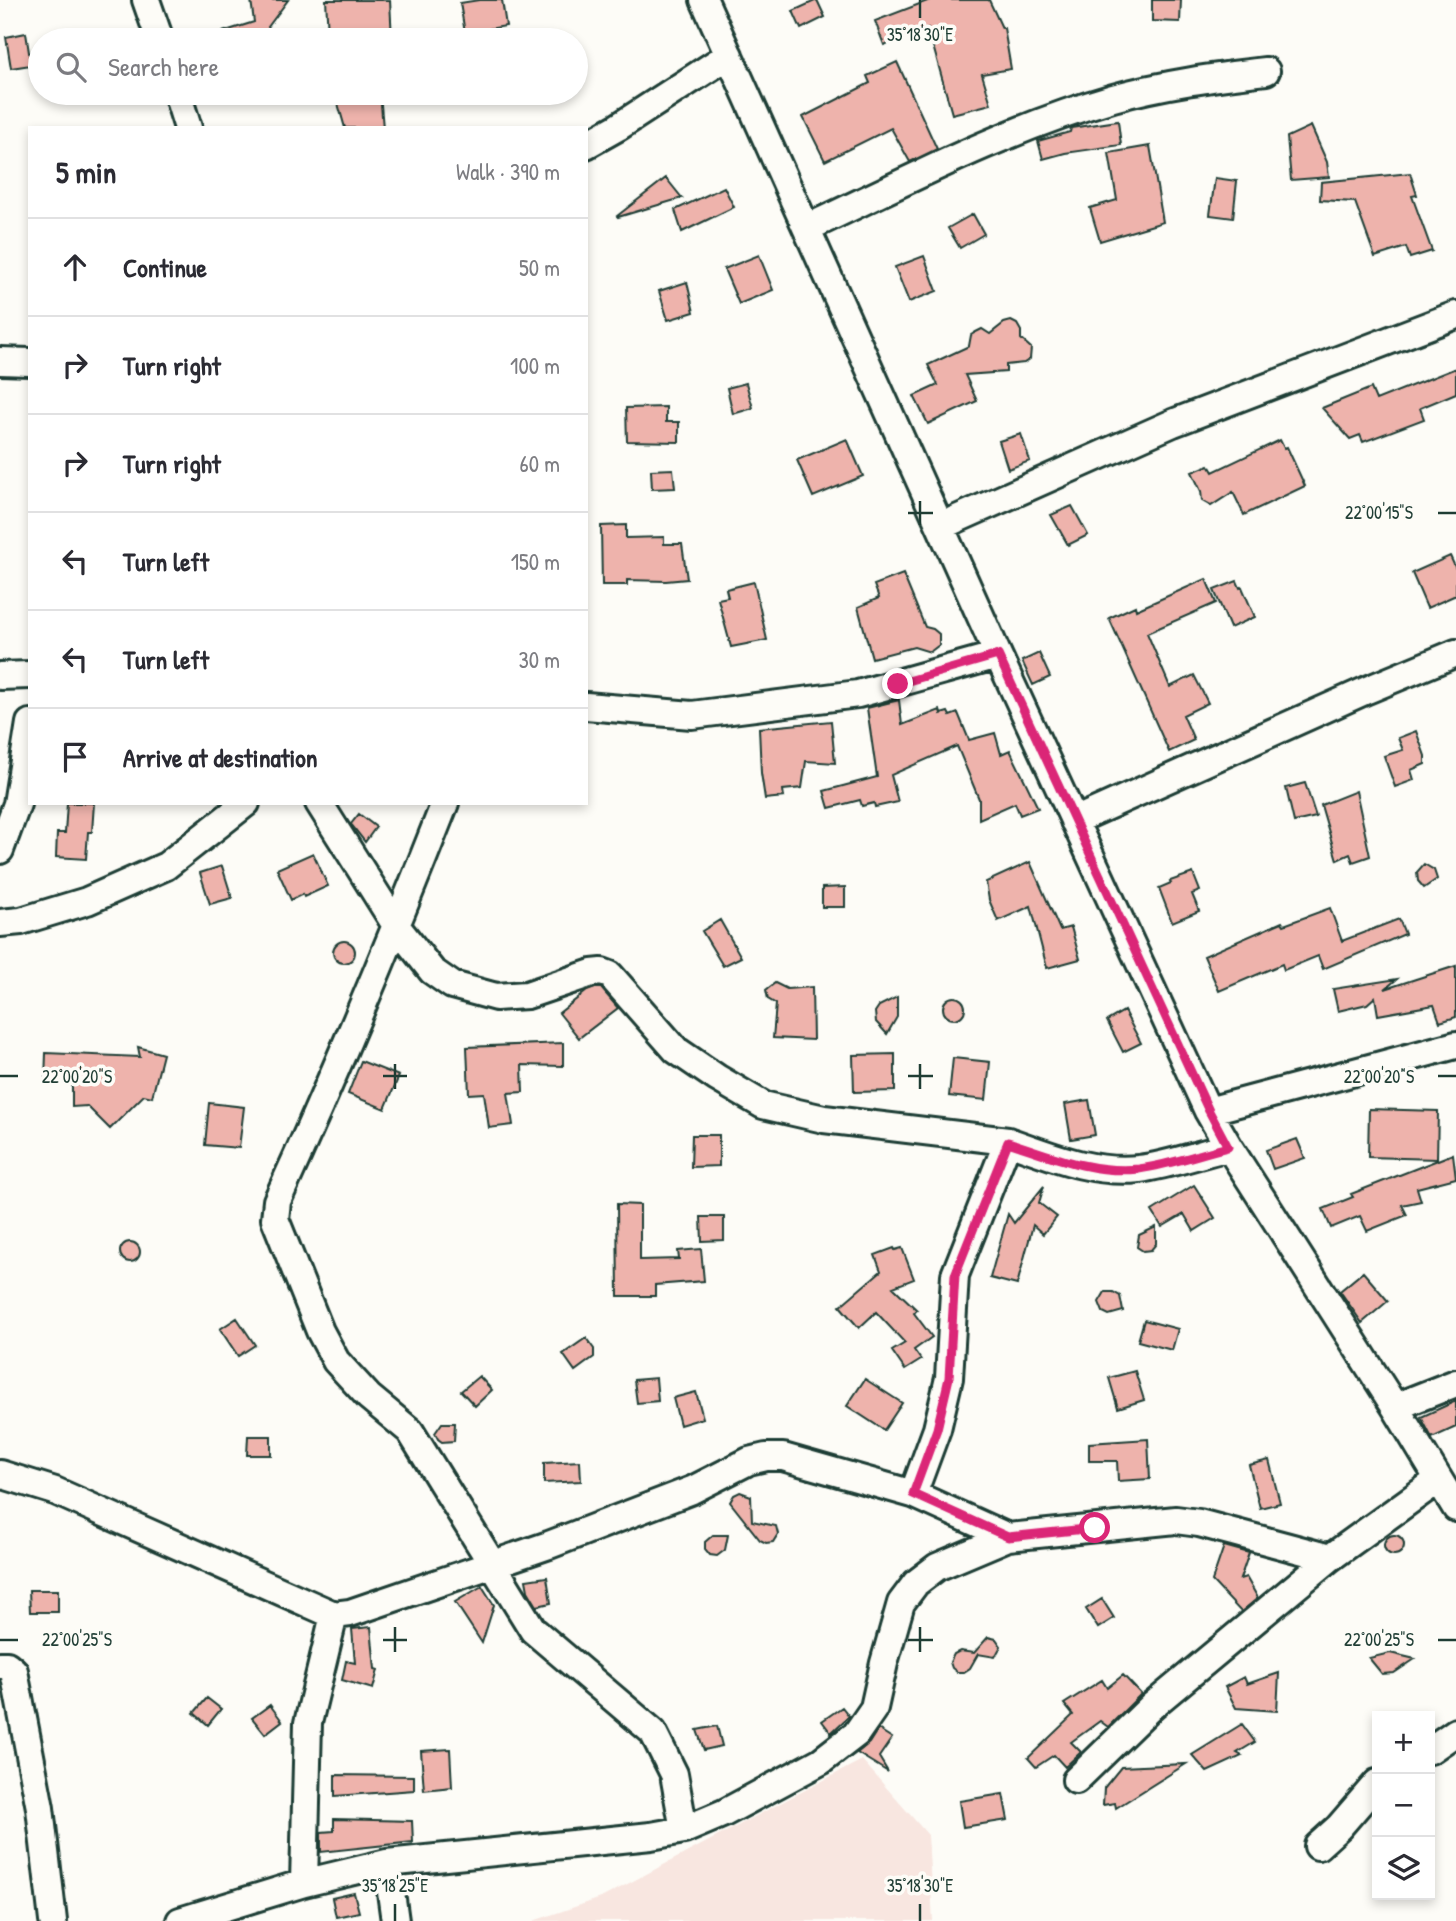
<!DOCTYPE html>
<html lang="en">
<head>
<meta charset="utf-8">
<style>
	:root { --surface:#fff; --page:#f7f7f7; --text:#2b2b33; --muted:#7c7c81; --line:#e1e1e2 }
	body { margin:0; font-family:"Patrick Hand",sans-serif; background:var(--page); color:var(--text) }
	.controls { position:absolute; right:21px; bottom:21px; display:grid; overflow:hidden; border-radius:0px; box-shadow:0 4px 10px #0003 }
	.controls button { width:63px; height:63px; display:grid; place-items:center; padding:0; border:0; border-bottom:2px solid var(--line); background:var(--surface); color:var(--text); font:35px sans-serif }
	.stop { position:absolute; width:21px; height:21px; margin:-16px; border:5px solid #db2777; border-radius:50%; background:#fff }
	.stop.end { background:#db2777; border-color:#fff; box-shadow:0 2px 7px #0008 }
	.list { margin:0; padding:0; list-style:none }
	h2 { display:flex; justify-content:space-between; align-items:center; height:91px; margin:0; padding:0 28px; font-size:30px }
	h2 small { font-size:23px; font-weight:400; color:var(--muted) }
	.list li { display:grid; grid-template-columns:46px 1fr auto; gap:21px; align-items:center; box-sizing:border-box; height:98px; padding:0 28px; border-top:2px solid var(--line) }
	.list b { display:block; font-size:26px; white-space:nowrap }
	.list em { font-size:23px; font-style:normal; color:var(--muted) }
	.icon { flex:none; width:38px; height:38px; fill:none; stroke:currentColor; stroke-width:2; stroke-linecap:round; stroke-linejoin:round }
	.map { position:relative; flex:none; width:1456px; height:1921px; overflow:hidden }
	.search { position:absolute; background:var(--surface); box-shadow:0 4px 10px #0003; left:28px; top:28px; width:560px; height:77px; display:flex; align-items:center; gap:18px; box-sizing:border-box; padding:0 24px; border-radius:38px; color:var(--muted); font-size:26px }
	.panel { position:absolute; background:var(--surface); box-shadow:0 4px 10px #0003; left:28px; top:126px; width:560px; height:679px; border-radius:0px }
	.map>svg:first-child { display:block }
</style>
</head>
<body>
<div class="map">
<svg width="1456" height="1921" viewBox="0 0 1456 1921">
	<rect width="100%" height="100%" fill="#fdfcf7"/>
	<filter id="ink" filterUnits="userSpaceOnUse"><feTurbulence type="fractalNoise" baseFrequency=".0143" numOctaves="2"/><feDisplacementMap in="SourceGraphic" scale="14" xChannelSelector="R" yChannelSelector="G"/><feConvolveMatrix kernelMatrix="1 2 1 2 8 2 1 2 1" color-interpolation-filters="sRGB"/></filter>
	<g filter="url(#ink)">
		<path fill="#f8e6e0" d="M862 1760 928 1835 933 1921H533L601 1898Z"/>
		<path fill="#eeb3ac" stroke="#1f3d34" stroke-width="2" d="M251 0H288L268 27 278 40H211L210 36 254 22Z
			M326 0H390L392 40H343V33H328Z
			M479 0H502L506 26 465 33 460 3Z
			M817 0 825 17 801 29 793 11Z
			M930 0H989L1002 28H1004L1011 69 982 74 991 104 952 114 928 28 884 45 875 21Z
			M1152 0H1181L1180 22 1152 21Z
			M26 33 31 65 11 68 6 37Z
			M897 62 937 149 910 162 891 128 825 161 803 117 870 83 867 76Z
			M335 93H380L383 128H345Z
			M1118 121 1121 145 1065 153 1043 159 1038 141 1070 132 1071 128Z
			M1311 126 1327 162 1329 177 1291 180 1287 137Z
			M1150 146 1163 222 1100 241 1090 208 1117 200 1109 153Z
			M1410 173 1417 195 1412 196 1432 251 1410 258 1406 247 1375 257 1355 202 1320 200 1321 182Z
			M666 178 682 198 618 217 617 216Z
			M1215 178 1237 181 1233 218 1210 215Z
			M724 187 734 207 682 232 675 210Z
			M973 214 984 234 960 248 948 228Z
			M759 255 773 290 739 304 724 269Z
			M924 256 937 291 909 302 895 267Z
			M687 282 694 312 668 320 659 291Z
			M1011 321 1017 324 1021 331V339L1031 348 1030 359 1024 363 1006 365V372L965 375 977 401 928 424 914 396 938 385 928 365 969 346 971 335 976 332 982 329 990 334 1004 323Z
			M1456 368V393L1420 408 1424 419 1363 442 1360 435 1350 439 1322 408 1371 388 1376 400Z
			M746 383 753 408 733 414 727 388Z
			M666 407V422H679V442L627 441 626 408Z
			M1021 434 1030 461 1008 469 999 441Z
			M847 439 863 476 813 497 797 460Z
			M1280 440 1284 448 1287 447 1305 486 1244 515 1233 492 1211 506 1202 501 1201 491 1192 472 1209 465 1213 472Z
			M673 469 675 488 652 489 651 470Z
			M1072 506 1088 535 1068 545 1051 515Z
			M626 525V538L664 537V544H682L687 579 666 581 627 580V585H602L601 526Z
			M1450 556 1456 569V595L1427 608 1412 573Z
			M903 574 925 627 933 629 939 634V645L930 652 914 647 872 658 858 607 879 598 874 585Z
			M1206 579 1216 603 1147 633 1170 687 1194 675 1208 703 1183 715 1194 740 1169 752 1109 618 1135 606 1136 610Z
			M1237 581 1240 588 1242 587 1255 617 1230 628 1214 590Z
			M754 582 767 640 731 647 718 599 728 597 726 589Z
			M1039 653 1050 677 1033 685 1022 661Z
			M899 700 902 725 940 710 941 714 948 712 950 716 958 713 969 740 995 733 1001 754 1010 750 1038 808 1020 815 1015 803 979 819V799L957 746 891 775 898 802 875 807 874 803 862 806 860 800 829 808 824 791 877 777 867 708Z
			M831 721 835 763 806 761 802 788 783 790 784 797 765 799 761 773 759 728Z
			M1416 731 1425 756V764L1411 770 1414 780 1395 787 1384 756 1403 750 1398 738Z
			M1305 783 1316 817 1294 822 1286 788Z
			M1356 791 1370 856 1353 862 1350 854 1337 860 1321 805Z
			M67 803H94L92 832H88L86 859 56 857 57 833H65Z
			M359 814 376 827 365 842 351 824Z
			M313 853 328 886 304 897 303 894 291 900 277 869Z
			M1030 862 1060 930 1071 927 1080 959 1047 968 1031 906 998 921 989 900 986 882Z
			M1424 864 1434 870 1437 879 1424 888 1418 881 1417 872Z
			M222 866 232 898 210 904 200 873Z
			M1193 873 1200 891 1192 894 1199 911 1172 922 1159 888 1171 883 1170 881Z
			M845 887V907H822V888Z
			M1330 908 1342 941 1399 919 1405 934 1323 969 1318 956 1284 970 1282 964 1219 991 1204 956 1282 922 1284 925Z
			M720 920 741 957 723 966 702 931Z
			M333 952a11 11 0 1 1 22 0a11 11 0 1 1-22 0Z
			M1456 966V1017L1440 1022 1434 1005 1378 1015 1375 997 1367 1004 1338 1011 1333 989 1397 979 1385 989Z
			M775 983 787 989 812 987 813 1040 773 1038 776 1004 768 999 766 990Z
			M595 988H601L618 1008 579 1038 559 1013 587 991Z
			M943 1008a11 11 0 1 1 22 0a11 11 0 1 1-22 0Z
			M897 997V1017L887 1034 876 1022 875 1012 879 1006Z
			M1124 1011 1141 1043 1123 1052 1107 1021Z
			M563 1043V1066L522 1065 523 1092 508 1093 513 1125 489 1128 484 1093 469 1094 467 1047Z
			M138 1047 163 1054 152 1097 144 1095 110 1129 87 1106 72 1107V1081L45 1080 46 1053 140 1057Z
			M895 1054V1091L854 1092 853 1055Z
			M953 1058 990 1062 986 1100 949 1096Z
			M361 1061 399 1076 385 1109 348 1094Z
			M1089 1100 1095 1135 1071 1139 1065 1104Z
			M209 1103 244 1107 239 1148 205 1145Z
			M1369 1109 1438 1111 1437 1159 1368 1157Z
			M692 1135H719V1166L691 1167Z
			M1297 1139 1305 1158 1273 1169 1266 1150Z
			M1453 1154 1456 1178 1417 1188 1421 1201 1402 1205 1407 1215 1367 1231 1360 1216 1331 1228 1323 1209 1353 1197 1351 1194Z
			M1194 1185 1215 1218 1194 1231 1184 1214 1162 1227 1152 1211Z
			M1044 1186 1039 1203 1057 1217 1043 1234 1033 1225 1017 1285 990 1278 1008 1214 1014 1223Z
			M617 1204 640 1205V1260L679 1259 678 1251 701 1249 704 1281 655 1285V1296H618Z
			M701 1217H724V1240L702 1241Z
			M1156 1227V1244L1151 1250 1143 1251 1137 1247 1139 1235Z
			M120 1252a10 10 0 1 1 20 0a10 10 0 1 1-20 0Z
			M894 1248 895 1250 902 1248 914 1279 893 1287 917 1310 914 1313 932 1337 914 1350 921 1360 905 1370 892 1351 905 1343 876 1312 859 1328 840 1306 881 1271 875 1255Z
			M1363 1272 1388 1301 1362 1323 1340 1291Z
			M1105 1292H1113L1120 1296 1123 1311 1109 1315 1103 1312 1099 1302Z
			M237 1318 255 1345 238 1356 220 1329Z
			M1144 1320 1178 1329 1172 1350 1138 1341Z
			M586 1338 594 1349V1357L575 1371 563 1354Z
			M1135 1371 1144 1400 1118 1408 1109 1378Z
			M479 1376 492 1390 475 1406 461 1391Z
			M656 1378 658 1401 637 1403 634 1380Z
			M865 1379 902 1403 884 1430 847 1406Z
			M696 1392 703 1418 680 1425 673 1398Z
			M1456 1401V1427L1432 1438 1421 1417Z
			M442 1423H455L454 1441 442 1442 438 1439 435 1433Z
			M248 1436H271V1455H247Z
			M1148 1439 1150 1479 1118 1481 1117 1461H1089V1443Z
			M1269 1460 1280 1503 1260 1508 1249 1465Z
			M580 1461 581 1481 544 1483V1463Z
			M740 1492 751 1496 752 1521 776 1526 778 1534 773 1542 766 1543 760 1540 730 1502 734 1495Z
			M713 1535H728L725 1550 717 1556 710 1555 705 1549V1542Z
			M1384 1545a10 10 0 1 1 20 0a10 10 0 1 1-20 0Z
			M1224 1546 1249 1553 1240 1579 1246 1577 1258 1598 1241 1612 1212 1581Z
			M547 1577 551 1603 537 1606 528 1591 526 1580Z
			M482 1586 494 1605 482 1643 455 1602Z
			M29 1590H58V1612H30Z
			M1102 1599 1114 1618 1098 1628 1086 1609Z
			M371 1627 375 1669 378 1670 373 1689 342 1680 346 1661 355 1663 352 1629Z
			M988 1637 996 1639 1001 1646 995 1657 978 1654 970 1668 964 1672H957L952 1668 950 1662 954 1654 960 1651 974 1653Z
			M1390 1653 1415 1659 1394 1673 1382 1674 1369 1658Z
			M1279 1673 1277 1711 1236 1708 1225 1687 1244 1677 1247 1684Z
			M1123 1675 1141 1694 1108 1727 1100 1721 1071 1742 1081 1752 1065 1767 1054 1755 1036 1767 1028 1758 1073 1715 1064 1704 1102 1680 1107 1688Z
			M207 1698 221 1709 208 1725 194 1713Z
			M270 1705 282 1721 265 1734 252 1718Z
			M842 1707 849 1716 831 1733 822 1721Z
			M1242 1724 1255 1742 1237 1753 1242 1756 1207 1772 1192 1755Z
			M717 1726 722 1746 704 1750 697 1730Z
			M878 1729 892 1738 879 1757 888 1772 857 1753 869 1743Z
			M450 1749 452 1787 424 1790 421 1751Z
			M1186 1764 1116 1808 1115 1803 1103 1805 1104 1788 1121 1767Z
			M335 1775 414 1776V1790L335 1796Z
			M1003 1794 1008 1820 963 1827 959 1801Z
			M334 1819 412 1821 413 1842 321 1852V1832L334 1831Z
			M354 1893 359 1912 336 1917 332 1898Z"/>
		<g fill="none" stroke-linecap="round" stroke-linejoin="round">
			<g stroke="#1f3d34" stroke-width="32">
				<path id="minor" d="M146 0 160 40
					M704 0 998 655 1208 1111 1229 1147 1395 1407 1456 1508
					M177 93 188 128
					M586 145 618 127 729 55
					M807 228C907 181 1006 129 1113 98 1163 84 1215 77 1266 71
					M0 361 30 362
					M941 526 1173 423 1456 315
					M0 676 30 675
					M586 706 692 715 858 694 998 655
					M319 803 397 927 432 971 452 985 496 997 527 995 592 973 602 972 610 975 676 1050 717 1078 763 1105 824 1119 1008 1141
					M445 803C392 938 337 1070 277 1201L275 1219 320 1331 336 1361 369 1397 410 1431 533 1630 653 1732 674 1774 684 1830
					M1074 821 1367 690 1456 653
					M0 850 17 804 30 723
					M0 923 21 921 87 901 166 866 246 803
					M1208 1111 1456 1045
					M1395 1407 1456 1383
					M0 1474 55 1491 334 1615 350 1613 549 1545 692 1490 749 1461 766 1457H783L913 1494 1008 1537
					M913 1494 937 1429 949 1378 955 1275 1008 1141C1051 1156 1093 1174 1139 1169 1169 1165 1199 1154 1229 1147
					M0 1665H7L14 1671 40 1808 53 1921
					M1430 1750 1456 1732
					M1076 1780 1152 1706 1330 1558 1438 1480
					M1318 1846 1339 1827 1377 1783
					M387 1863 395 1921
					M304 1883 308 1723 334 1615
					M180 1921 304 1883 387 1863 651 1836 684 1830 724 1813 821 1761 856 1734 874 1708 884 1663 901 1603 916 1583 937 1567 1008 1537 1176 1520 1199 1523 1330 1558"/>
			</g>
			<use href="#minor" stroke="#fdfcf7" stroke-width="26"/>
		</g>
	</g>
	<g fill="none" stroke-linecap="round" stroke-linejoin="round" filter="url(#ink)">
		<path stroke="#db2777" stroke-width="9" d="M898 684 998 655 1209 1111 1228 1147C1199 1154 1169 1165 1139 1169 1093 1174 1051 1156 1008 1142L955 1275 949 1378 937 1429 913 1494 1008 1537 1095 1528"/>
	</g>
	<path fill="none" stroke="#1f3d34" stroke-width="2.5" d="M920 0V18M920 501V525M908 513H933M1438 513H1456M395 1064V1089M920 1064V1089M0 1076H18M383 1076H407M908 1076H933M1438 1076H1456M395 1627V1652M920 1627V1652M0 1640H18M383 1640H407M908 1640H933M1438 1640H1456M395 1904V1921M920 1904V1921"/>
	<g font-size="18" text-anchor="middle" fill="#1f3d34" stroke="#fdfcf7" stroke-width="7" stroke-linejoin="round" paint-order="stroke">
		<text x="920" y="41">35°18'30"E</text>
		<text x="1379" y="519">22°00'15"S</text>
		<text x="77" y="1083">22°00'20"S</text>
		<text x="1379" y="1083">22°00'20"S</text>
		<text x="77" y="1646">22°00'25"S</text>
		<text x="1379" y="1646">22°00'25"S</text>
		<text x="395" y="1892">35°18'25"E</text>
		<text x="920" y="1892">35°18'30"E</text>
	</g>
</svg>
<div class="controls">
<button>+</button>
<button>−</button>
<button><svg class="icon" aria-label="layers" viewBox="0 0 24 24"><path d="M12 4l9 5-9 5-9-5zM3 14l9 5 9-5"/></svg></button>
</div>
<div class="stop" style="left:1095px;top:1528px"></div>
<div class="stop end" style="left:898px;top:684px"></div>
<div class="search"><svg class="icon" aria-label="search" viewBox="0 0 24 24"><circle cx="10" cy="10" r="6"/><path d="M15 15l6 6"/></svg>Search here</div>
<section class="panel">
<h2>5 min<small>Walk · 390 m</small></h2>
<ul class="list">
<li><svg class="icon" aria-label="ahead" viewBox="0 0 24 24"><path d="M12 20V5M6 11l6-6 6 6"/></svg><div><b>Continue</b></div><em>50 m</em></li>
<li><svg class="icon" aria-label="right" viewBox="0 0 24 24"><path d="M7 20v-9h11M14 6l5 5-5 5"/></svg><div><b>Turn right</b></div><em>100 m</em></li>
<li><svg class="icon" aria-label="right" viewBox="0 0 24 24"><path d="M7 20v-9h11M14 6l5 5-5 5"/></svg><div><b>Turn right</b></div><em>60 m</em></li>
<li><svg class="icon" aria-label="left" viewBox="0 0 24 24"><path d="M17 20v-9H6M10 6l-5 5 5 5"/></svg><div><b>Turn left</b></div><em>150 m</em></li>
<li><svg class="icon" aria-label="left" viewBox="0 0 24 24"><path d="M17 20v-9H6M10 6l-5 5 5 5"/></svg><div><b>Turn left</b></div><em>30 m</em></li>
<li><svg class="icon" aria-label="arrive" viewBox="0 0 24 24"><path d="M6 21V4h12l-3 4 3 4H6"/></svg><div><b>Arrive at destination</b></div></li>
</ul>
</section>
</div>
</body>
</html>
